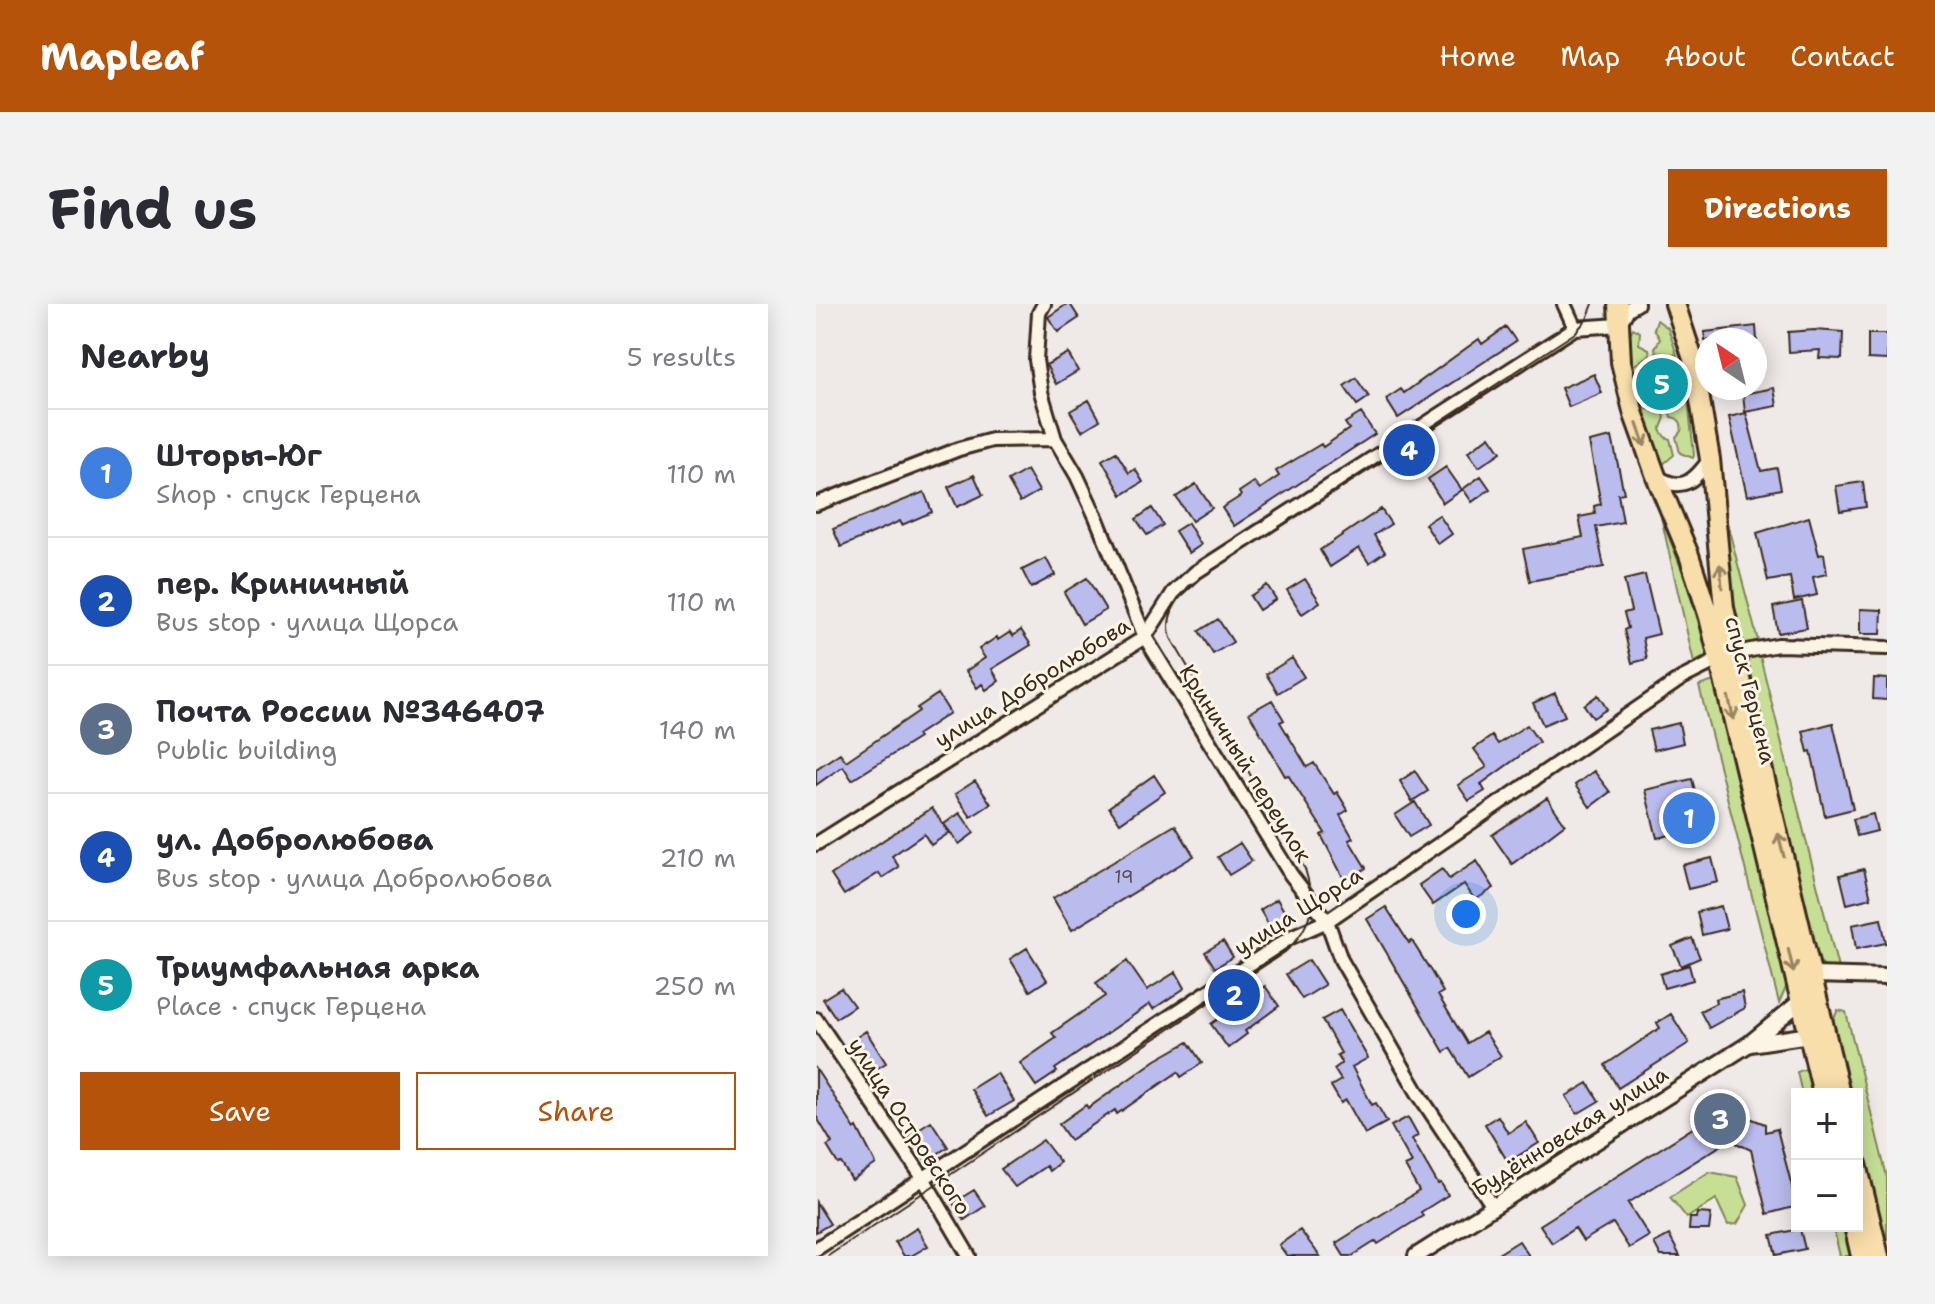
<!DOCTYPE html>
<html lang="en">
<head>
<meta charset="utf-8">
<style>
	:root { --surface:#fff; --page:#f2f2f3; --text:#2b2b33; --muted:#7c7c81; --line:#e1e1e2; --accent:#b45309 }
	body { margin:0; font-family:"Shantell Sans",sans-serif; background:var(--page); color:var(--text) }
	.controls { position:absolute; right:24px; bottom:24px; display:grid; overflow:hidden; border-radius:0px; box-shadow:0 4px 20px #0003 }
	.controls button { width:72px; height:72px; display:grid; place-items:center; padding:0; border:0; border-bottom:2px solid var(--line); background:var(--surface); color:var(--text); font:40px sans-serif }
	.compass { position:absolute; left:879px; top:24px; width:72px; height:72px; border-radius:50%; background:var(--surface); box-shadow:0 4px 20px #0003; rotate:325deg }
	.you { position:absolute; left:650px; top:610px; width:28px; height:28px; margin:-20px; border:6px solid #fff; border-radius:50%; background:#1a73e8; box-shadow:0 0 0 12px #1a73e833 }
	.badge { display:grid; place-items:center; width:52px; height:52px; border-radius:50%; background:var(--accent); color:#fff; font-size:26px; font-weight:700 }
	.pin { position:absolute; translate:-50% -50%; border:4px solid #fff; box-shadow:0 2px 8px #0006 }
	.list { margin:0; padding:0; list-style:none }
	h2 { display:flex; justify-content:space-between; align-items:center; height:104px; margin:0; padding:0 32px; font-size:34px }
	h2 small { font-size:26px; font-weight:400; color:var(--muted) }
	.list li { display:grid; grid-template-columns:52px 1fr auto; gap:24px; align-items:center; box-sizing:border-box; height:128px; padding:0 32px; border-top:2px solid var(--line) }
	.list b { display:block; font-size:30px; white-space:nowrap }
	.list p { margin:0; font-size:26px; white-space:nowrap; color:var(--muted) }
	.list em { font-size:26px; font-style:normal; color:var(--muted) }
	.actions { display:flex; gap:16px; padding:24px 32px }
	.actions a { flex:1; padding:18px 0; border:2px solid var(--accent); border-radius:0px; text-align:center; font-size:28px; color:var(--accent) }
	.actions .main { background:var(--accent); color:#fff }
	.map { position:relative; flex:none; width:1071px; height:952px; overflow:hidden; border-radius:0px }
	header { display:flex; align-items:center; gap:48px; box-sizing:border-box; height:112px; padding:0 40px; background:var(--accent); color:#fff }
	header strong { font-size:38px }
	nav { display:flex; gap:44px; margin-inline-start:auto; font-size:28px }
	.intro { display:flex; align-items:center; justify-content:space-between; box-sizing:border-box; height:192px; padding:0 48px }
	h1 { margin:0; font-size:56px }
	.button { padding:20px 36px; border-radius:0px; background:var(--accent); color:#fff; font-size:28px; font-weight:700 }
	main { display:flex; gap:48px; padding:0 48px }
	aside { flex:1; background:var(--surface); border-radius:0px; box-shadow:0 4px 20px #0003 }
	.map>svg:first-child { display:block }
</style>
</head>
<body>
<header>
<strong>Mapleaf</strong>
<nav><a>Home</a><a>Map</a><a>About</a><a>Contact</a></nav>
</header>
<div class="intro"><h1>Find us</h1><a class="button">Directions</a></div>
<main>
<aside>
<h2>Nearby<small>5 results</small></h2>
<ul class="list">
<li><span class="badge" style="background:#3f7fe0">1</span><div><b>Шторы-Юг</b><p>Shop · спуск Герцена</p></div><em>110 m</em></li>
<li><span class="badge" style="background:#1a4fb4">2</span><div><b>пер. Криничный</b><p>Bus stop · улица Щорса</p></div><em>110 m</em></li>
<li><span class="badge" style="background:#5c6f8a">3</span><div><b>Почта России №346407</b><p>Public building</p></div><em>140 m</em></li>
<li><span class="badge" style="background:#1a4fb4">4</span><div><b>ул. Добролюбова</b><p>Bus stop · улица Добролюбова</p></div><em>210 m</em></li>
<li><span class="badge" style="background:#0f9aa8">5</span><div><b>Триумфальная арка</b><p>Place · спуск Герцена</p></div><em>250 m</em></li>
</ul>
<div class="actions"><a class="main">Save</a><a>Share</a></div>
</aside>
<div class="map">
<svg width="1071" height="952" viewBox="0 0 1071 952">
	<rect width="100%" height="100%" fill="#efeae7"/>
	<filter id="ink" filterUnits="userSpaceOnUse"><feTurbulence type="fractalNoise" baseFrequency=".0125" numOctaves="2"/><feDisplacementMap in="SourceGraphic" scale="16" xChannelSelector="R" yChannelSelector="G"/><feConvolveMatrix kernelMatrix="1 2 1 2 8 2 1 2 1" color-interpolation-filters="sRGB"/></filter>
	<g filter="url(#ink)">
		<path fill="#c6df95" stroke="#80845a" stroke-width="2" d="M841 16 852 24 861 51 840 48 839 44 844 35 838 25Z
			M817 24 824 28 823 40 833 45 834 50 817 62 812 33Z
			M872 96 878 151 877 154 864 149 860 133 865 127C867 119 863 114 855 113L853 106 863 98Z
			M837 104 847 107 849 114 844 126 849 133 854 135 858 151 846 161 827 106Z
			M904 192 942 337 926 340 914 305Z
			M845 213 870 277 892 350 878 359Z
			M944 352 1022 664 1008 663 997 648 928 355Z
			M898 377 973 677 963 699 883 382Z
			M1022 706 1030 708 1071 873V952L1041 828V790H1032L1015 720Z
			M994 763 1000 790H986L981 768Z
			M893 868 921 873 932 901 921 920 912 921 900 895 871 914 854 893Z
			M1017 922H1032L1039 952H1024Z"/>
		<path fill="#babcee" stroke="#3b2a1e" stroke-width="2" d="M251 0H254L263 14 242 28 232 13Z
			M940 22 941 36H889V28Z
			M690 23 700 37 582 114 570 95 585 85 588 89 663 35 666 40Z
			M998 26 1027 28 1026 55 1003 54 1004 46 973 48 972 28Z
			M1052 30H1071V56L1052 55Z
			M252 49 262 67 240 80 230 61Z
			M864 69 866 84 828 91 825 77Z
			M778 70 786 89 753 103 745 84Z
			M540 74 553 93 541 101 528 82Z
			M958 84 961 102 929 108 927 90Z
			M273 96 284 116 266 127 254 107Z
			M545 109 559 130 418 222 406 204 425 192 423 188 438 178 444 185 463 172 460 167 505 140 507 143 533 125 529 119Z
			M930 109 945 167 961 164 965 185 931 192 913 113Z
			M674 132 685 148 663 163 652 148Z
			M796 133 808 189 802 190 807 218 780 223 788 263 714 277 707 245 767 233 763 213 779 210 778 202 785 200 773 138Z
			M300 148 313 169 319 165 327 178 306 191 286 156Z
			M630 163 646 186 627 199 612 175Z
			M211 166 223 187 204 198 192 177Z
			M158 171 167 191 141 203 132 183Z
			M665 172 674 185 656 198 647 185Z
			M1047 178 1050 203 1024 207 1020 182Z
			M380 180 396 204 376 217 360 193Z
			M108 188 116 208 86 221 84 217 25 243 17 225Z
			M336 204 347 221 331 231 320 215Z
			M565 205 575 220 558 231 569 248 553 259 543 244 514 263 504 246Z
			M623 211 636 230 622 240 609 220Z
			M993 213 1003 251 1008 250 1011 270 997 273 1001 291 978 296 974 273 952 277 941 229Z
			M372 219 385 241 373 249 359 227Z
			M230 254 239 271 215 284 206 266Z
			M829 271 843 330 827 334 831 355 816 359 808 326 812 324 808 309 815 307 808 276Z
			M271 274 290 306 266 320 248 288Z
			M489 275 504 298 486 310 471 286Z
			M451 281 460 295 443 306 434 292Z
			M986 297 991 324 962 329 957 303Z
			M1044 305 1066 306 1065 330H1044Z
			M402 315 417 338 397 350 383 327Z
			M205 326 215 341 176 365 183 377 170 386 166 380 161 384 150 367 169 354 163 345 181 333 182 336 194 328 197 332Z
			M476 354 488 373 462 389 450 370Z
			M1058 374 1071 375V396L1057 395Z
			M739 389 749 412 727 421 717 399Z
			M122 390 134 409 101 431 103 434 36 476 27 462 0 481V465L24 449 30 457 103 407 101 404Z
			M782 391 791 405 777 414 768 401Z
			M456 396 468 416 464 418 491 463 498 459 518 490 521 488 532 506 524 511 537 534 533 536 550 564 529 577 505 531 509 529 472 471 469 472 433 409Z
			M863 419 867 439 838 446 833 426Z
			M1017 419 1037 505 1009 512 995 447 992 448 987 427Z
			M711 421 723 438 665 480 669 487 653 497 642 481 671 463 658 445 676 432 682 440Z
			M599 467 612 487 596 497 584 477Z
			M778 467 794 488 774 503 759 481Z
			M338 471 349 488 304 519 293 503Z
			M876 475 888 523 841 534 829 486Z
			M159 477 175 500 155 513 139 490Z
			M731 494 749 520 696 560 676 531Z
			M599 498 613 521 593 533 579 511Z
			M116 504 133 529 115 541 108 530 76 552 83 563 66 574 63 569 28 591 15 571Z
			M144 509 158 529 143 540 128 520Z
			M1057 510 1061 527 1041 532 1037 515Z
			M359 521 378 552 256 626 237 594Z
			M424 539 436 557 413 571 402 553Z
			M896 554 902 578 872 585 866 561Z
			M661 557 678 584 659 596 648 580 617 601 603 581 626 565 633 575Z
			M1048 565 1055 594 1031 600 1024 571Z
			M461 595 474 617 457 628 444 606Z
			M905 602 911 625 886 631 881 608Z
			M570 603 593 639 596 637 616 669 627 688 622 691 651 739 669 728 685 752 652 773 634 744 628 748 551 615Z
			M1065 615 1070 639 1040 645 1036 621Z
			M876 634 884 654 865 662 856 642Z
			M407 637 417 653 399 664 389 648Z
			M211 644 231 676 214 687 194 655Z
			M493 656 509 681 486 695 470 670Z
			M311 657 331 686 360 668 369 684 337 705 334 700 239 765 241 768 220 782 204 759 240 734 236 729 289 692 280 679Z
			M873 661 877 676 848 684 844 670Z
			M449 682 463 702 429 727 431 730 412 744 395 720Z
			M25 684 38 702 20 714 7 695Z
			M926 688 929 704 893 724 884 707 900 699 899 695Z
			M524 706 552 754 536 763 556 801 560 799 571 818 549 830 530 796 525 799 515 782 525 776 518 765 526 759 521 751 525 749 506 716Z
			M855 710 873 739 802 784 789 761 844 724 841 719Z
			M50 727 70 759 55 768 35 737Z
			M372 738 386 759 365 773 362 768 301 810 299 806 254 836 243 820 270 801 272 804 340 756Z
			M0 765 39 825 41 823 60 860 36 876 25 859 22 860 11 842 16 839 0 812Z
			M181 769 198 797 172 812 155 785Z
			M772 779 783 797 761 810 750 792Z
			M907 805 914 816 921 809 949 820V828L961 825 981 902 951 910 935 846 914 836 812 899 833 932 813 944 797 919 767 937 759 924 736 939 724 921Z
			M682 812 692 829 710 818 723 839 692 858 669 820Z
			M592 813 602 831 596 835 622 880 625 879 632 891 605 908 607 912 562 940 560 937 536 952H528L520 939 603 887 589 862 596 859 575 822Z
			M115 817 132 843 110 857 93 831Z
			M227 836 244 858 233 867 230 862 199 883 185 865Z
			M158 886 169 902 148 916 137 899Z
			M0 898 14 920 0 928Z
			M881 909 895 910 893 926H873L874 914H880Z
			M101 924 112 942 95 952H88L79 938Z
			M984 925 989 945 960 951 955 931Z
			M484 926 504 952H471L463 941Z
			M853 931 864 952H845L838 939Z
			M703 937 713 952H679Z"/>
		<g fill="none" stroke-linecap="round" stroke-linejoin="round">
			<g stroke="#3b2a1e" stroke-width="18">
				<path id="minor" d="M228 0 223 9 220 56 225 88 239 135 261 172 280 213 329 333 475 571 511 617 525 656 602 789 676 901
					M748 0 759 24
					M840 172C866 190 879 176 894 155
					M0 200 143 145 176 136 239 135
					M919 349 962 341 1071 344
					M0 540 329 333 357 289 380 268 759 24 803 21 812 5 821 0
					M0 715 107 874 153 952
					M0 945 475 633 511 617 866 374 904 355"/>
			</g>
			<g stroke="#3b2a1e" stroke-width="20">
				<path id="tertiary" d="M997 671 1071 673
					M934 740 993 731
					M600 952 933 740 985 697"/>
			</g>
			<g stroke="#3b2a1e" stroke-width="24">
				<path id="primary" d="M802 0 805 58 818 111 840 172 873 251 893 313 1007 790
					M859 0 877 55 894 155 908 304 1024 790
					M1041 860 1063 952
					M1038 922 1045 952"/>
			</g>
			<use href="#minor" stroke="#fcf5e5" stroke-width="12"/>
			<use href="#tertiary" stroke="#fcf5e5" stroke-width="14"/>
			<use href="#primary" stroke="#f8deab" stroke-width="18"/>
			<path stroke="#3b2a1e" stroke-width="2" d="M12 952 469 648C497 622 500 600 489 565L355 334C348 314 360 297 373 282L759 29 771 15 777 0"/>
		</g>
		<defs><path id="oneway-shaft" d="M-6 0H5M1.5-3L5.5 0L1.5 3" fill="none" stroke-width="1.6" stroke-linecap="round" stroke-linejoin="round" transform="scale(2)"/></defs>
		<g stroke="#9a8464">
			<use href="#oneway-shaft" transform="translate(825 131) rotate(70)"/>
			<use href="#oneway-shaft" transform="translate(905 272) rotate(-95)"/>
			<use href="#oneway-shaft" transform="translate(915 404) rotate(77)"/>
			<use href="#oneway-shaft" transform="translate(965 541) rotate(-104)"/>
			<use href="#oneway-shaft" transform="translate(975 657) rotate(77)"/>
		</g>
	</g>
	<g text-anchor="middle" stroke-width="6" stroke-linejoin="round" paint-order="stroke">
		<g font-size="18" fill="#5b4e52">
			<text x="308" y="579">19</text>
		</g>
		<g font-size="22" fill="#3b2a1e" stroke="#fcf5e5">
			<text transform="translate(216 378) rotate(-32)" y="8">улица Добролюбова</text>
			<text transform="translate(935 386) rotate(76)" y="8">спуск Герцена</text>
			<text transform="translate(430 459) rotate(58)" y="8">Криничный переулок</text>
			<text transform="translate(482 607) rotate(-32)" y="8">улица Щорса</text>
			<text transform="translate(94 822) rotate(57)" y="8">улица Островского</text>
			<text transform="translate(754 827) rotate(-32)" y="8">Будённовская улица</text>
		</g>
	</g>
</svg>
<div class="controls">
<button>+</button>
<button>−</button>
</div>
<svg class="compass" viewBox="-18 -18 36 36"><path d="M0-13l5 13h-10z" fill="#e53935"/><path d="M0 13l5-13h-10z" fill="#7c7c81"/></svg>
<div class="you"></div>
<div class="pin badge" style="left:873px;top:514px;background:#3f7fe0">1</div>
<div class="pin badge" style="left:418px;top:691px;background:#1a4fb4">2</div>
<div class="pin badge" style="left:904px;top:815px;background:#5c6f8a">3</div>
<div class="pin badge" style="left:593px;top:146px;background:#1a4fb4">4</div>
<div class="pin badge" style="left:846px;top:80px;background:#0f9aa8">5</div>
</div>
</main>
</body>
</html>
